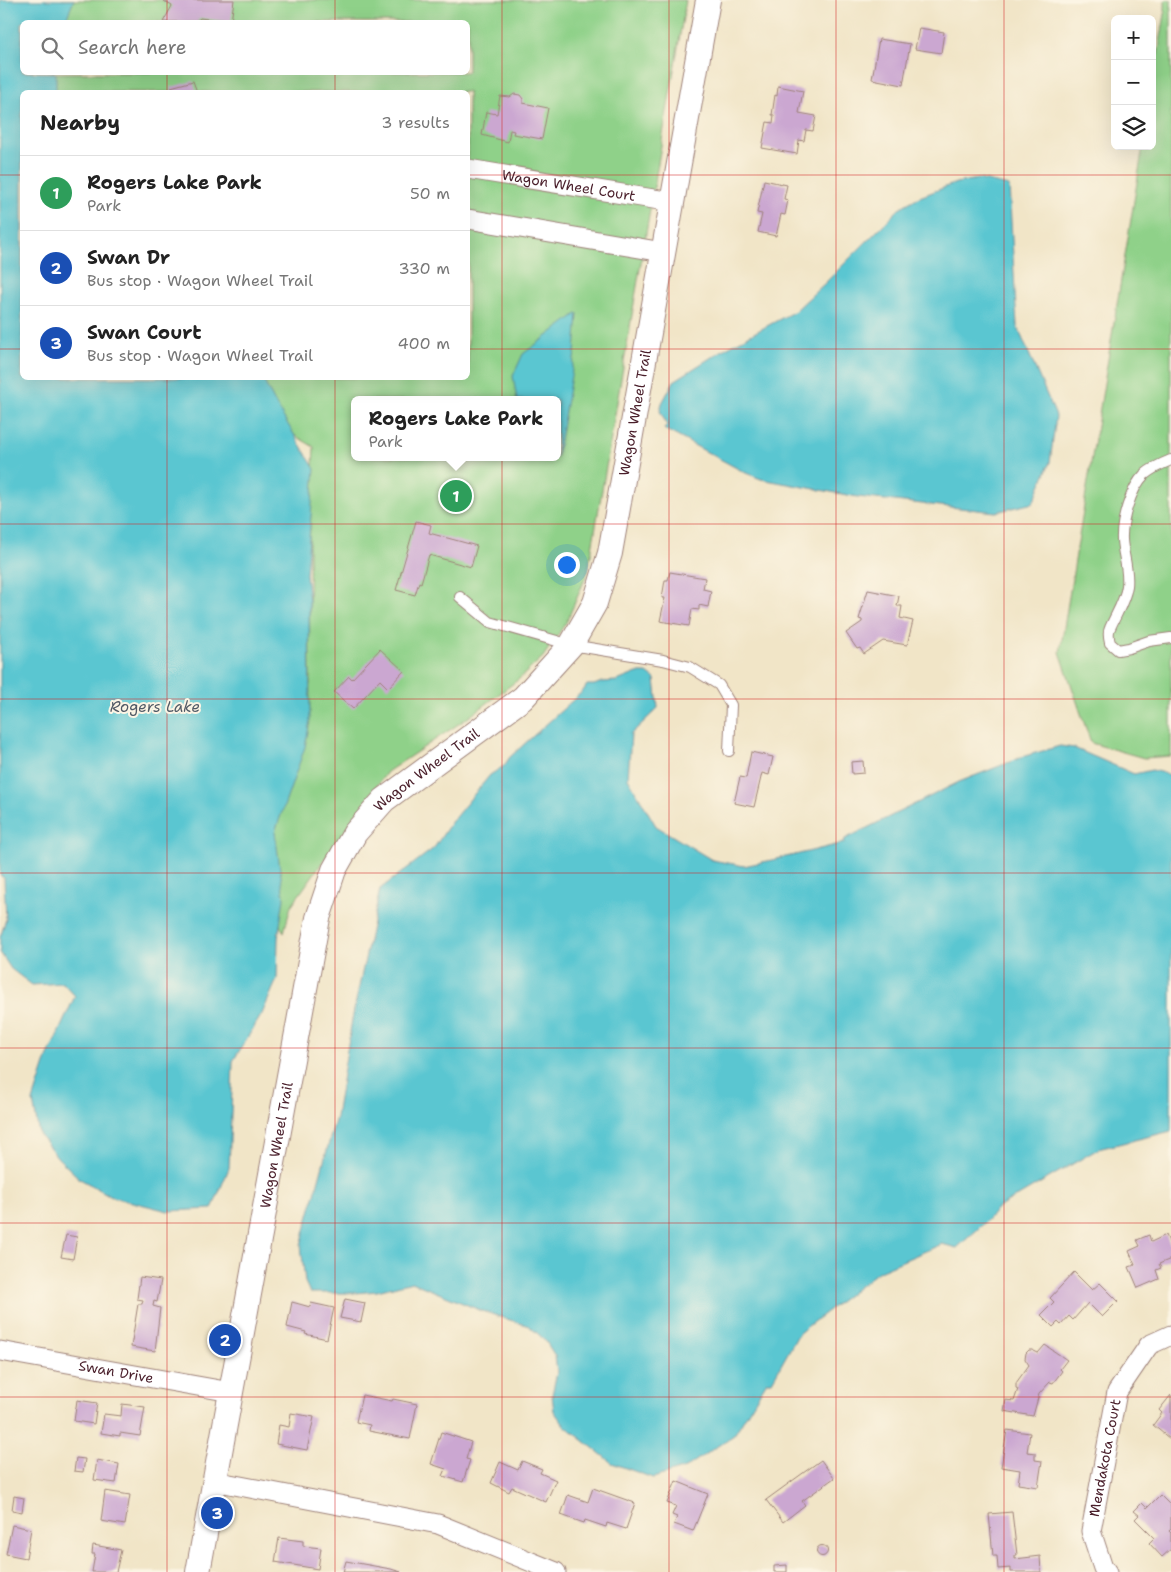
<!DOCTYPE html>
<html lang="en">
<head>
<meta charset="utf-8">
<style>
	:root { --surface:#fff; --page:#f2f2f2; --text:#222; --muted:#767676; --line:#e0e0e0; --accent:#b5179e }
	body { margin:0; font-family:"Shantell Sans",sans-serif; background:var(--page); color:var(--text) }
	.controls { position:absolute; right:15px; top:15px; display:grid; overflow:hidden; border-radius:8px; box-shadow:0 5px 20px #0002 }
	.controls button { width:45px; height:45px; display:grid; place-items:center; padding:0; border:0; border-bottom:1px solid var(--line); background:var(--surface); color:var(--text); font:25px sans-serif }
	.you { position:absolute; left:566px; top:564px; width:18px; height:18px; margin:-12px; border:4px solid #fff; border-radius:50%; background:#1a73e8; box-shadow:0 0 0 8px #1a73e833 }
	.badge { display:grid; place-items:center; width:32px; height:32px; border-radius:50%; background:var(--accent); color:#fff; font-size:16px; font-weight:700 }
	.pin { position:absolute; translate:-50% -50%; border:2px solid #fff; box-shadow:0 1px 5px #0006 }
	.popup { position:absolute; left:351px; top:396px; width:210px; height:65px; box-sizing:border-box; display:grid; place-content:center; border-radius:8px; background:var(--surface); filter:drop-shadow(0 1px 4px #0005); font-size:16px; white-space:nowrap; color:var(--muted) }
	.popup b { font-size:19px; color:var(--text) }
	.popup::after { content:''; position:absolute; left:50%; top:100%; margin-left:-10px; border:10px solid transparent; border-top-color:var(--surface) }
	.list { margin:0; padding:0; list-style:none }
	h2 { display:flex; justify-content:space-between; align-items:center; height:65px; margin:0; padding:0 20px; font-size:21px }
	h2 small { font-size:16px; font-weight:400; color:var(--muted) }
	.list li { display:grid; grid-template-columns:32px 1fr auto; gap:15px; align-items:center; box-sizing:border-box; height:75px; padding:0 20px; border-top:1px solid var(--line) }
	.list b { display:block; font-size:19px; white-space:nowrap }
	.list p { margin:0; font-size:16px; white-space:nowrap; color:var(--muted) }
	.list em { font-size:16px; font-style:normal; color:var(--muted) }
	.icon { flex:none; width:28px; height:28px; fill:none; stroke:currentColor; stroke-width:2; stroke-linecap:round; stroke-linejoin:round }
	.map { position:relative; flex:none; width:1171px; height:1572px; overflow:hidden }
	.search { position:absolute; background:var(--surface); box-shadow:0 5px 20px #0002; left:20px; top:20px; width:450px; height:55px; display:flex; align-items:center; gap:12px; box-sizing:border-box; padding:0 18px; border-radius:8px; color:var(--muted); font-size:19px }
	.panel { position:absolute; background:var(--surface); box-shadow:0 5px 20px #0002; left:20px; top:90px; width:450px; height:290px; border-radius:8px }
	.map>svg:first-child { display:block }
</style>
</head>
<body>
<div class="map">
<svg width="1171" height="1572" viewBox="0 0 1171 1572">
	<rect width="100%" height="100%" fill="#fcf5e5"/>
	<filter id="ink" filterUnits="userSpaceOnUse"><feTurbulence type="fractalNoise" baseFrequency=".02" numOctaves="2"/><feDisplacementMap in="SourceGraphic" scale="10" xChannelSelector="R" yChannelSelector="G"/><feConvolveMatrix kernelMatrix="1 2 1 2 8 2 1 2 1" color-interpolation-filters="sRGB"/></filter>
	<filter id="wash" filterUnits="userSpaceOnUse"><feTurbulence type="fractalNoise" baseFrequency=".0096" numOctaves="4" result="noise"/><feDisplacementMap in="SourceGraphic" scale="20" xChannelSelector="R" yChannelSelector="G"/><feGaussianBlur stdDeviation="1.12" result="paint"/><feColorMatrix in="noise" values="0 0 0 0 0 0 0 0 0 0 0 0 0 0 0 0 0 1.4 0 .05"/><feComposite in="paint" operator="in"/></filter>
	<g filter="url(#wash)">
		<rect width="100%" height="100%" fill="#f1e5c7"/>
		<path fill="#8fd189" stroke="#6c785a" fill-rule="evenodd" d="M62 0H686L588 572 567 621 543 657 519 679 469 717 387 772 291 906 284 932 239 862 310 684 309 545 314 447 234 399V378H468V92H53L49 73 468 72V22H55ZM355 400H557V457H355Z
			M1165 0H1171V756L1144 758 1091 743 1060 652 1143 146H1152V88L1165 14Z"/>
		<path fill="#5ac6d1" stroke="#52727e" d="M0 0H74L65 22H22V72L56 73V92H22V378H262L278 408 315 469 306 574 309 601 310 721 305 747 275 832 284 898 278 938 277 979 262 1014 233 1061 229 1168 212 1209 168 1211 113 1197 80 1179 58 1158 39 1134 33 1101 47 1058 75 996 63 983 32 985 11 969 0 952V938L6 919 4 878 0 875Z
			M978 179 1009 186 1017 326 1056 416 1050 462 1033 503 996 512 858 497 761 479 746 473 664 429 667 425 660 411 662 403 674 381 726 348 795 311 824 284 901 207 917 198 956 183Z
			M578 313 575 353 557 457V400H517L513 376 523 354Z
			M637 673H647L655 679 658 708 631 734 628 778 656 826 712 860 744 866 795 855 844 843 845 839 959 782 1025 756 1060 746 1074 748 1134 774 1152 770 1171 775V1131L1098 1149 996 1209C988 1222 969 1236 957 1248L942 1244 879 1271 799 1333 772 1381H767L734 1435 685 1468 653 1478 612 1463 564 1425 554 1411 552 1395 557 1372 555 1356 545 1340 529 1326 482 1311 412 1282 377 1291 355 1293H310L305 1282 301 1245 336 1117 352 1020 380 889 434 848 452 821 490 775 504 766 510 757 583 691 587 685H594L602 682 617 681Z"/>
		<g id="blocks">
			<path fill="#cba7d1" d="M164 0H234L231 22 200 18 197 22H163L172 6 164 1Z
				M919 28 944 32 941 53 915 49Z
				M879 39 910 44 903 85 872 79Z
				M193 81 197 92H168L172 91 171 87Z
				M778 86 803 91 799 113 816 116 813 131 806 130 804 141 799 140 797 154 762 148 767 122 773 123 774 115H772L775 95 777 96Z
				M514 94 520 95 523 99V103L548 108 542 139 513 134 514 131 510 130 508 142 482 135 486 112 497 114 500 96 510 97Z
				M764 180 787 185 784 199 788 200 785 215 781 214 776 236 758 232 762 214 757 213Z
				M416 521 431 525 429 533 477 546 471 567 429 555 421 583 419 582 415 595 396 590Z
				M670 572 705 578 703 589 711 591 708 607 699 605V610L692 609 689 626 660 621 665 598H662L665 580H668Z
				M868 590 899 596 897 606H902L900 618 913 621 907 645 883 641 864 654 860 648 857 649 846 633 862 622V620L859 619Z
				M380 649 404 671 388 688 380 680 353 709 334 692 349 676 352 679Z
				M751 752 773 757 769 775 762 773 754 807 734 803 740 777 746 778Z
				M863 761 864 773 852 774 851 762Z
				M66 1235 77 1237 73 1259 61 1257Z
				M1149 1235 1151 1242 1166 1235 1171 1246V1259L1159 1264 1161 1268 1156 1270 1159 1279 1138 1288 1129 1267 1135 1265 1129 1251 1140 1246 1137 1240Z
				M1074 1272 1092 1290 1100 1283 1118 1301 1102 1317 1088 1303 1073 1320 1069 1316 1061 1325 1058 1322 1053 1327 1041 1315 1054 1302 1050 1298Z
				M140 1277 161 1280 157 1302 154 1301 153 1306 160 1308 155 1351 131 1347 138 1304H142L143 1300 137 1299Z
				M345 1299 365 1303 361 1322 340 1318Z
				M292 1302 310 1307 311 1303 334 1308 327 1339 305 1334 306 1332 287 1327Z
				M1045 1345 1067 1360 1060 1369 1062 1371 1053 1383 1050 1382 1039 1394 1033 1416 1004 1411 1006 1400 1014 1401 1018 1389 1016 1388V1383L1029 1365 1025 1359 1026 1353 1029 1350H1032L1038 1353Z
				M362 1395 392 1401 393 1399 417 1404 410 1439 369 1431 370 1425 356 1422Z
				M1171 1395V1438L1170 1439 1153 1425 1162 1413 1159 1410Z
				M77 1400 97 1403 94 1424 74 1421Z
				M122 1404 145 1407 140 1436 120 1433V1436L101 1433 104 1414 121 1416Z
				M291 1413 314 1417 307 1450 276 1444 279 1425 289 1427Z
				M1007 1430 1030 1433 1027 1452 1035 1453V1460L1042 1461 1038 1487 1018 1484 1020 1470 1001 1467Z
				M441 1432 471 1442 466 1459 470 1460 463 1482 443 1476 446 1469 431 1464Z
				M76 1458 85 1459 83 1472 74 1471Z
				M97 1460 119 1464 116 1483 94 1480Z
				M821 1460 834 1478 802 1501 805 1505 783 1522 766 1500Z
				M522 1461 542 1469 540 1473 556 1480 546 1502 512 1487 509 1492 491 1483 500 1462 518 1470Z
				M676 1481 708 1494 693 1531 674 1524 677 1517 672 1515 676 1506 667 1503Z
				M593 1488 635 1503 626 1529 607 1523 606 1527 585 1520 584 1523 561 1515 568 1495 588 1502Z
				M105 1491 130 1495 125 1525 101 1521Z
				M1160 1495 1171 1506V1529L1169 1531 1171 1533V1549L1162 1557 1149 1543 1154 1538 1135 1519 1139 1515 1134 1511 1142 1503 1147 1508Z
				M14 1496 24 1498 22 1512 12 1510Z
				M1012 1512 1017 1555H1015V1559L1040 1556 1041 1572H1011V1568L998 1569 997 1556H993L989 1514Z
				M12 1525 31 1529 26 1558 6 1554Z
				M279 1538 303 1541V1546L321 1548 318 1569 275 1562Z
				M93 1545 121 1550 116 1572H92L95 1554H92Z
				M816.5 1551a5.5 5.5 0 1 1 11 0a5.5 5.5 0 1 1-11 0Z
				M346 1561 391 1569 401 1572H343Z
				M787 1565V1572H774V1566Z"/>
		</g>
	</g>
	<g filter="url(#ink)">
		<use href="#blocks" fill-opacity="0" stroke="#9e8279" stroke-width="1"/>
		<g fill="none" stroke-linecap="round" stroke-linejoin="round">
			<g stroke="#9e8279" stroke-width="12">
				<path id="service" d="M1171 460C1161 464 1152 468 1144 475 1131 488 1121 521 1122 540 1123 555 1129 570 1127 586 1125 601 1116 614 1110 628 1108 632 1109 639 1110 643L1118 650 1129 648 1149 641 1171 638
					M460 597 490 622 571 645 663 660 690 667 719 685 731 705 729 751"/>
			</g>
			<g stroke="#9e8279" stroke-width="21">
				<g id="minor">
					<path id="s1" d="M468 169 672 202"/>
					<path d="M468 219 663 252"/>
					<path id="s2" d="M0 1351 231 1392"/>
					<path d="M214 1481 438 1524 556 1572"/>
					<path id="s3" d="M1107 1572 1103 1568 1091 1531 1117 1392 1149 1345 1171 1335"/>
				</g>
			</g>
			<g stroke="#9e8279" stroke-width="26">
				<g id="tertiary">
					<path id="s4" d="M198 1572 318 918 334 870 355 833 384 800 523 698 571 645 595 603 610 553 708 0"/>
				</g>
			</g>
			<use href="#service" stroke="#fff" stroke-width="10"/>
			<use href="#minor" stroke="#fff" stroke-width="19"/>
			<use href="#tertiary" stroke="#fff" stroke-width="24"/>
		</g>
	</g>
	<path fill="none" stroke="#d62828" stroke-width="1" stroke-opacity="0.55" d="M167 0V22M335 0V22M502 0V1572M669 0V1572M836 0V1572M1004 0V1572M167 72V92M335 72V92M0 175H22M468 175H1171M0 349H22M468 349H1171M167 378V1572M335 378V1572M0 524H1171M0 699H1171M0 873H1171M0 1048H1171M0 1223H1171M0 1397H1171"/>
	<g text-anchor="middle" stroke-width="4" stroke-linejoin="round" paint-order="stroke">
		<g font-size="14" fill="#4a1f2b" stroke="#fcf5e5">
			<text dy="5" stroke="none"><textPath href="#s1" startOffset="102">Wagon Wheel Court</textPath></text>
			<text dy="5" stroke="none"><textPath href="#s4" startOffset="1289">Wagon Wheel Trail</textPath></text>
			<text dy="5" stroke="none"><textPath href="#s4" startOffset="854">Wagon Wheel Trail</textPath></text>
			<text dy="5" stroke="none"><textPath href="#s4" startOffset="434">Wagon Wheel Trail</textPath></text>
			<text dy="5" stroke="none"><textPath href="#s2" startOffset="118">Swan Drive</textPath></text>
			<text dy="5" stroke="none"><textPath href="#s3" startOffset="119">Mendakota Court</textPath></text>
		</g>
		<g font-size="15" font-style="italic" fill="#505965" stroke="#fcf5e5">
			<text x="155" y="712">Rogers Lake</text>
		</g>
	</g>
</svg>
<div class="controls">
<button>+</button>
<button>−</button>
<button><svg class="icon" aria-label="layers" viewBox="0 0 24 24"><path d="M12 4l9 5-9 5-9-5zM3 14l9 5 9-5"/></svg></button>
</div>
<div class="you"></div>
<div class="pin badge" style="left:456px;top:496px;background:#2e9e5b">1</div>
<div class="popup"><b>Rogers Lake Park</b>Park</div>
<div class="pin badge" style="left:225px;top:1340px;background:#1a4fb4">2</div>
<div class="pin badge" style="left:217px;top:1513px;background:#1a4fb4">3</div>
<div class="search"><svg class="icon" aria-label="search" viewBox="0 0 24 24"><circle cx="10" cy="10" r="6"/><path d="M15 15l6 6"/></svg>Search here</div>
<section class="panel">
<h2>Nearby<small>3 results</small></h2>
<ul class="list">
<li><span class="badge" style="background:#2e9e5b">1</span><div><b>Rogers Lake Park</b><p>Park</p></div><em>50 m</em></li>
<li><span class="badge" style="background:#1a4fb4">2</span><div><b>Swan Dr</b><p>Bus stop · Wagon Wheel Trail</p></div><em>330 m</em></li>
<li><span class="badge" style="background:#1a4fb4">3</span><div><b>Swan Court</b><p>Bus stop · Wagon Wheel Trail</p></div><em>400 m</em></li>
</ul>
</section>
</div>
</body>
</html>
